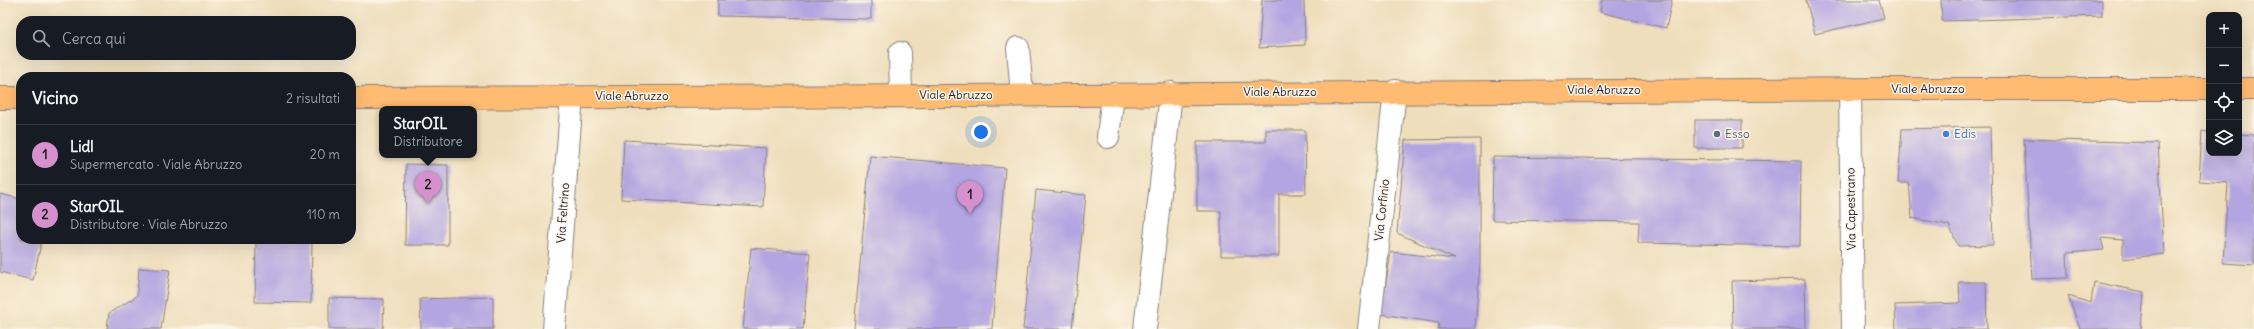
<!DOCTYPE html>
<html lang="it">
<head>
<meta charset="utf-8">
<style>
	:root { --surface:#171b24; --page:#20242c; --text:#f1f3f6; --muted:#9ea1a6; --line:#363941; --accent:#d690ce }
	body { margin:0; font-family:Delius,sans-serif; background:var(--page); color:var(--text) }
	.controls { position:absolute; right:12px; top:12px; display:grid; overflow:hidden; border-radius:8px; box-shadow:0 4px 16px #0002 }
	.controls button { width:36px; height:36px; display:grid; place-items:center; padding:0; border:0; border-bottom:1px solid var(--line); background:var(--surface); color:var(--text); font:20px sans-serif }
	.you { position:absolute; left:981px; top:132px; width:14px; height:14px; margin:-10px; border:3px solid #fff; border-radius:50%; background:#1a73e8; box-shadow:0 0 0 6px #1a73e833 }
	.badge { display:grid; place-items:center; width:26px; height:26px; border-radius:50%; background:var(--accent); color:#111; font-size:13px; font-weight:700 }
	.pin { position:absolute; translate:-50% -33px; filter:drop-shadow(0 1px 2px #0008) }
	.pin::after { content:''; position:absolute; top:21px; width:14px; height:12px; background:inherit; clip-path:polygon(0 0,100% 0,50% 100%) }
	.popup { position:absolute; left:379px; top:106px; width:98px; height:52px; box-sizing:border-box; display:grid; place-content:center; border-radius:8px; background:var(--surface); filter:drop-shadow(0 1px 3px #0005); font-size:13px; white-space:nowrap; color:var(--muted) }
	.popup b { font-size:15px; color:var(--text) }
	.popup::after { content:''; position:absolute; left:50%; top:100%; margin-left:-8px; border:8px solid transparent; border-top-color:var(--surface) }
	.list { margin:0; padding:0; list-style:none }
	h2 { display:flex; justify-content:space-between; align-items:center; height:52px; margin:0; padding:0 16px; font-size:17px }
	h2 small { font-size:13px; font-weight:400; color:var(--muted) }
	.list li { display:grid; grid-template-columns:26px 1fr auto; gap:12px; align-items:center; box-sizing:border-box; height:60px; padding:0 16px; border-top:1px solid var(--line) }
	.list b { display:block; font-size:15px; white-space:nowrap }
	.list p { margin:0; font-size:13px; white-space:nowrap; color:var(--muted) }
	.list em { font-size:13px; font-style:normal; color:var(--muted) }
	.icon { flex:none; width:22px; height:22px; fill:none; stroke:currentColor; stroke-width:2; stroke-linecap:round; stroke-linejoin:round }
	.map { position:relative; flex:none; width:2254px; height:329px; overflow:hidden }
	.search { position:absolute; background:var(--surface); box-shadow:0 4px 16px #0002; left:16px; top:16px; width:340px; height:44px; display:flex; align-items:center; gap:10px; box-sizing:border-box; padding:0 14px; border-radius:16px; color:var(--muted); font-size:15px }
	.panel { position:absolute; background:var(--surface); box-shadow:0 4px 16px #0002; left:16px; top:72px; width:340px; height:172px; border-radius:16px }
	.map>svg:first-child { display:block }
</style>
</head>
<body>
<div class="map">
<svg width="2254" height="329" viewBox="0 0 2254 329">
	<rect width="100%" height="100%" fill="#fcf5e5"/>
	<filter id="ink" filterUnits="userSpaceOnUse"><feTurbulence type="fractalNoise" baseFrequency=".025" numOctaves="2"/><feDisplacementMap in="SourceGraphic" scale="8" xChannelSelector="R" yChannelSelector="G"/><feConvolveMatrix kernelMatrix="1 2 1 2 8 2 1 2 1" color-interpolation-filters="sRGB"/></filter>
	<filter id="wash" filterUnits="userSpaceOnUse"><feTurbulence type="fractalNoise" baseFrequency=".012" numOctaves="4" result="noise"/><feDisplacementMap in="SourceGraphic" scale="16" xChannelSelector="R" yChannelSelector="G"/><feGaussianBlur stdDeviation="0.9" result="paint"/><feColorMatrix in="noise" values="0 0 0 0 0 0 0 0 0 0 0 0 0 0 0 0 0 1.4 0 .05"/><feComposite in="paint" operator="in"/></filter>
	<g filter="url(#wash)">
		<rect width="100%" height="100%" fill="#efdebc"/>
		<g id="blocks">
			<path fill="#b3a5e1" d="M718 0H871V19L718 16Z
				M1262 0H1304L1305 45 1259 48Z
				M1602 0H1672L1666 28 1600 12Z
				M1806 0H1879L1884 18 1815 34Z
				M1941 0H2102V16L1942 21Z
				M1695 120H1742V148H1695Z
				M1990 127 1993 245 1958 246 1949 225 1912 218 1909 183H1898L1902 129Z
				M1266 130H1305L1306 194H1279V256H1221V211H1197V142H1266Z
				M2202 131 2209 132V153H2239V134L2254 135V265L2223 263 2228 183 2199 181Z
				M1480 139V263L1475 329H1438L1439 323 1381 314 1391 252 1455 259 1397 233 1405 140Z
				M2024 139 2158 143 2164 254 2123 259V240L2101 238 2104 250 2067 253 2068 278 2032 279Z
				M624 140 766 148 763 207 621 199Z
				M870 156 1005 168 992 329H854Z
				M1493 157 1801 161 1800 246 1638 243 1639 222 1492 220Z
				M406 164 448 165V245H405Z
				M1036 190 1086 195 1072 329H1023Z
				M0 194 21 199V239H42L33 280 0 272Z
				M184 239H209V242Z
				M256 239H312L311 303 255 302Z
				M751 248 810 253 803 329H743Z
				M139 268 170 270 161 329H107L109 313 137 296Z
				M1805 279 1806 329H1733L1732 281Z
				M1959 282H1986L1987 329H1896L1895 305 1960 303Z
				M2094 282 2144 292 2141 329H2080L2068 296 2091 303Z
				M493 297V329H421L420 299Z
				M329 298 384 299 383 329H329Z"/>
		</g>
	</g>
	<g filter="url(#ink)">
		<use href="#blocks" fill-opacity="0" stroke="#88807c" stroke-width="1"/>
		<g fill="none" stroke-linecap="round" stroke-linejoin="round">
			<g stroke="#88807c" stroke-width="24">
				<path id="minor" d="M1018 48 1022 94
					M900 53 901 95
					M1850 89 1853 329
					M1108 137 1113 94
					M554 329 572 96
					M1145 329 1171 93
					M1369 329 1395 91"/>
			</g>
			<g stroke="#88807c" stroke-width="24">
				<path id="major" d="M2239 89H2254
					M0 98H21
					M351 98 953 96 1887 89H2209"/>
			</g>
			<use href="#minor" stroke="#fff" stroke-width="22"/>
			<use href="#major" stroke="#ffbb71" stroke-width="22"/>
		</g>
	</g>
	<circle fill="#5c6f8a" stroke="#fcf5e5" stroke-width="1.5" cx="1717" cy="134" r="4"/>
	<circle fill="#3f7fe0" stroke="#fcf5e5" stroke-width="1.5" cx="1946" cy="134" r="4"/>
	<g text-anchor="middle" stroke-width="3" stroke-linejoin="round" paint-order="stroke">
		<g font-size="12" fill="#22223b" stroke="#fcf5e5">
			<text x="1928" y="93">Viale Abruzzo</text>
			<text x="1604" y="94">Viale Abruzzo</text>
			<text x="1280" y="96">Viale Abruzzo</text>
			<text x="956" y="99">Viale Abruzzo</text>
			<text x="632" y="100">Viale Abruzzo</text>
			<text transform="translate(1851 209) rotate(-91)" y="4">Via Capestrano</text>
			<text transform="translate(1382 210) rotate(-84)" y="4">Via Corfinio</text>
			<text transform="translate(563 213) rotate(-86)" y="4">Via Feltrino</text>
		</g>
		<g font-size="12" fill="#4e5e75" stroke="#fcf5e5" text-anchor="start">
			<text x="1725" y="138">Esso</text>
		</g>
		<g font-size="12" fill="#366cbe" stroke="#fcf5e5" text-anchor="start">
			<text x="1954" y="138">Edis</text>
		</g>
	</g>
</svg>
<div class="controls">
<button>+</button>
<button>−</button>
<button><svg class="icon" aria-label="locate" viewBox="0 0 24 24"><circle cx="12" cy="12" r="6"/><path d="M12 2v4M12 18v4M2 12h4M18 12h4"/></svg></button>
<button><svg class="icon" aria-label="layers" viewBox="0 0 24 24"><path d="M12 4l9 5-9 5-9-5zM3 14l9 5 9-5"/></svg></button>
</div>
<div class="you"></div>
<div class="pin badge" style="left:970px;top:214px">1</div>
<div class="pin badge" style="left:428px;top:204px">2</div>
<div class="popup"><b>StarOIL</b>Distributore</div>
<div class="search"><svg class="icon" aria-label="search" viewBox="0 0 24 24"><circle cx="10" cy="10" r="6"/><path d="M15 15l6 6"/></svg>Cerca qui</div>
<section class="panel">
<h2>Vicino<small>2 risultati</small></h2>
<ul class="list">
<li><span class="badge">1</span><div><b>Lidl</b><p>Supermercato · Viale Abruzzo</p></div><em>20 m</em></li>
<li><span class="badge">2</span><div><b>StarOIL</b><p>Distributore · Viale Abruzzo</p></div><em>110 m</em></li>
</ul>
</section>
</div>
</body>
</html>
